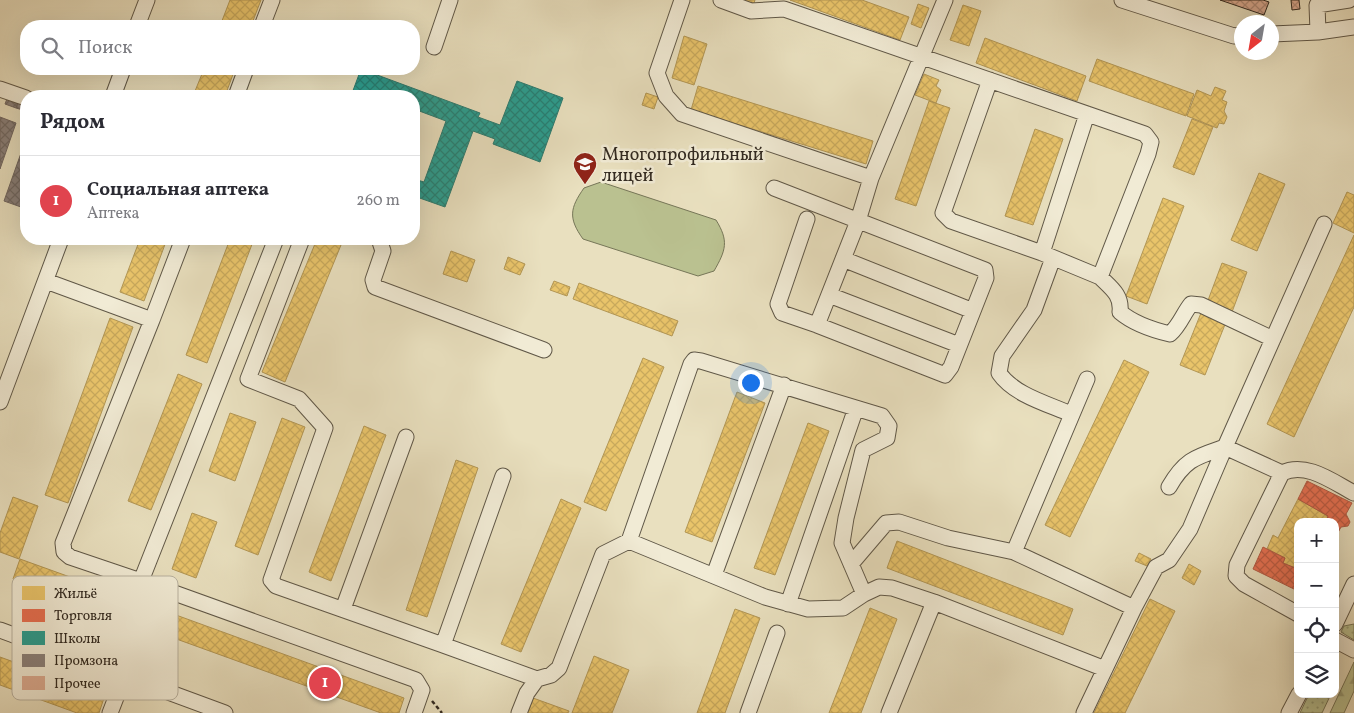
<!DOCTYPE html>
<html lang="ru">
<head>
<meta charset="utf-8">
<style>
	:root { --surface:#fff; --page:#f2f2f3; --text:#2b2b33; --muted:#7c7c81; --line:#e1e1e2; --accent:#b45309 }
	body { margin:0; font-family:Vollkorn,serif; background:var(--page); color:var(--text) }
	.controls { position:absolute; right:15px; bottom:15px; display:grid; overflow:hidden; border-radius:10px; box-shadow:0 5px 20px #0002 }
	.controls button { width:45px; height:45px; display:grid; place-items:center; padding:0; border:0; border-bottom:1px solid var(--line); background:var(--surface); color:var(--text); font:25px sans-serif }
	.compass { position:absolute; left:1234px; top:15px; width:45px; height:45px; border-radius:50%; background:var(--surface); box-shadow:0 5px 20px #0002; rotate:211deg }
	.you { position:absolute; left:750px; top:382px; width:18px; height:18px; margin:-12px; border:4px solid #fff; border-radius:50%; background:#1a73e8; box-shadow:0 0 0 8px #1a73e833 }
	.badge { display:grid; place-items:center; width:32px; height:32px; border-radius:50%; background:var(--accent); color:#fff; font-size:16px; font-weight:700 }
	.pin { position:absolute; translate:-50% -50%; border:2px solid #fff; box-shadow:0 1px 5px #0006 }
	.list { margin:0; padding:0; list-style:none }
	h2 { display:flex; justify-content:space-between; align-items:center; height:65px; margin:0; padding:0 20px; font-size:21px }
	h2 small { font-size:16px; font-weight:400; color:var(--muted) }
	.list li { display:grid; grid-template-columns:32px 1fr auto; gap:15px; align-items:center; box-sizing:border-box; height:90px; padding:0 20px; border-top:1px solid var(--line) }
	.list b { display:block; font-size:19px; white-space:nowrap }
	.list p { margin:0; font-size:16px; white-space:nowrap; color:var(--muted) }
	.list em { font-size:16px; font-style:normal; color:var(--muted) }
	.icon { flex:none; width:28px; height:28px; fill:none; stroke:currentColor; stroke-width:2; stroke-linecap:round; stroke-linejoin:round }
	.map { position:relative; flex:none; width:1354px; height:713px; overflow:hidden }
	.search { position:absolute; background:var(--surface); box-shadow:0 5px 20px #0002; left:20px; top:20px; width:400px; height:55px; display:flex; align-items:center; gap:12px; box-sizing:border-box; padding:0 18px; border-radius:20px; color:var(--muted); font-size:19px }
	.panel { position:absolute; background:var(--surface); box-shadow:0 5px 20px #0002; left:20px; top:90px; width:400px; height:155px; border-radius:20px }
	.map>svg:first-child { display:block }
</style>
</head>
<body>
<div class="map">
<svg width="1354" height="713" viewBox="0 0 1354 713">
	<defs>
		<pattern id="grass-dots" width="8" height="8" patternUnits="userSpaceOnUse" patternTransform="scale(1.25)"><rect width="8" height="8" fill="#bac190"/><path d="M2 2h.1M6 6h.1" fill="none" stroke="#989d75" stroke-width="1.8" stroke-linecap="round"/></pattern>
		<pattern id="forest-firs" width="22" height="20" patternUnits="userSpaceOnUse" patternTransform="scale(1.25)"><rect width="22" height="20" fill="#bac190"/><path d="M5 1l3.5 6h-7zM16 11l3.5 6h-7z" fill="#989d75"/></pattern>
		<pattern id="homes-cross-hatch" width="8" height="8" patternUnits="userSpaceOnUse" patternTransform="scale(1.25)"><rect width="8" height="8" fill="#e9c46a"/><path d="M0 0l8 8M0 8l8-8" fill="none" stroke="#c8a95c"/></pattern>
		<pattern id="shops-cross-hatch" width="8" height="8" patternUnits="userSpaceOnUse" patternTransform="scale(1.25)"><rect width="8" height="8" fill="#e76f51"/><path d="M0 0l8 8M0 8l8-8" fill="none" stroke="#bc5b43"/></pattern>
		<pattern id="schools-cross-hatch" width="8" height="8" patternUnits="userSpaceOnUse" patternTransform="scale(1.25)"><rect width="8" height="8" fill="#2a9d8f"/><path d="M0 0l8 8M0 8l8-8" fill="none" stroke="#258074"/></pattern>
		<pattern id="industry-cross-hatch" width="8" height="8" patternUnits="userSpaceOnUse" patternTransform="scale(1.25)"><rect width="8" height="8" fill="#8a817c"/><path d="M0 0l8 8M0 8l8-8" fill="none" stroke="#716a65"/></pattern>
		<pattern id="building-cross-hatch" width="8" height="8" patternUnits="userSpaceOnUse" patternTransform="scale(1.25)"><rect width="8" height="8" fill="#dcac92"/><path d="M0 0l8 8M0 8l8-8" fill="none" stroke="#b38c77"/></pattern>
	</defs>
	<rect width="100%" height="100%" fill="#e9e0bf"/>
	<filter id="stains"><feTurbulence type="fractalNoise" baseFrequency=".004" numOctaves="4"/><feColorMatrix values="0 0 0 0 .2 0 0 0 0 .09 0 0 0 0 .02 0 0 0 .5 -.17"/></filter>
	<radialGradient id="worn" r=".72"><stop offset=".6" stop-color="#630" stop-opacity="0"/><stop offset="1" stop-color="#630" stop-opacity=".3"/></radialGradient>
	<path fill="url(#grass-dots)" stroke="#767658" d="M1354 624V640L1341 632 1344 626Z
		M1309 694H1331L1322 713H1300Z"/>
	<path fill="url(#forest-firs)" stroke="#767658" d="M1354 662V691L1344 713H1330Z"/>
	<path fill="#bac190" stroke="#767658" d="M601 182 716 220C729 241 726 250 714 271L698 276 583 239C568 218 570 208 584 188Z"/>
	<path fill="url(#homes-cross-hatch)" stroke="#b29654" d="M230 0H261L251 26H220Z
		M737 0H755L753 6Z
		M790 0H862L909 17 900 40Z
		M918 4 929 8 921 28 911 24Z
		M963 5 981 11 969 46 950 40Z
		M684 36 707 44 694 85 672 78Z
		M985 38 1086 76 1077 101 976 63Z
		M1097 59 1194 94 1186 116 1089 81Z
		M204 69H235L225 96H193Z
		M924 74 939 80 936 86 941 90 936 103 915 95Z
		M698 86 873 141 866 164 691 110Z
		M1215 87 1226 91 1222 100 1227 102 1224 111 1227 117 1224 124 1219 123 1217 128 1187 116 1197 90 1211 96Z
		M646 93 658 97 654 109 642 105Z
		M929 101 950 108 916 206 895 199Z
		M1192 119 1213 127 1194 175 1173 167Z
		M1035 129 1063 139 1033 225 1005 216Z
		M1259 173 1285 184 1257 251 1231 240Z
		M1347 192 1354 195V233L1333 223Z
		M1163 198 1184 206 1147 304 1126 296Z
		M1354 235V307L1294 437 1267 424Z
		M140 239H167L144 301 120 292Z
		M230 239H254L207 363 186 355Z
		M317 239H326L341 245 285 382 262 372Z
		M451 251 475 260 467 282 443 274Z
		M508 257 525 264 520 275 504 269Z
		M1222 263 1247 272 1232 312 1207 303Z
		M554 281 570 287 567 296 550 290Z
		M579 283 678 321 672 336 573 299Z
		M1201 313 1226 322 1205 375 1180 365Z
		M110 318 133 327 68 503 45 495Z
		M643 358 664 367 606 511 584 502Z
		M1124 360 1149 372 1070 537 1045 525Z
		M178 374 202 384 151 510 128 501Z
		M737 392 765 403 712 542 685 532Z
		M230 413 256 422 235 481 209 471Z
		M282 418 305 427 258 555 235 546Z
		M808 423 829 431 775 575 754 568Z
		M364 426 386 435 331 581 309 572Z
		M456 460 478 468 427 617 406 610Z
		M13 497 38 506 19 559 0 552V533Z
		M561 499 581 508 521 652 501 644Z
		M1298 499 1328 516 1326 522H1298L1297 570 1283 563 1285 558 1267 549 1273 535 1278 538Z
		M192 513 217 522 196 578 172 569Z
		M897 541 1073 609 1063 635 887 568Z
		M1139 553 1151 559 1147 566 1135 561Z
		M20 559 120 595 113 615 13 579Z
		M1189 564 1201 571 1194 585 1182 578Z
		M1150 599 1175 611 1125 713H1094Z
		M154 607 404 698 399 713H381L146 628Z
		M870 608 897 619 861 713H829Z
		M735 609 760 618 725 713H697Z
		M594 656 629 670 612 713H572Z
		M0 657 105 695 99 713H77L0 685Z
		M533 698 569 711 568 713H528Z"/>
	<path fill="url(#shops-cross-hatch)" stroke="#b15a43" d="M1307 481 1352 503 1346 514 1350 522 1348 526 1341 527 1335 538V522H1326L1328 516 1298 499Z
		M1263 547 1285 558 1283 563 1298 569V591L1253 569Z"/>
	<path fill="url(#schools-cross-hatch)" stroke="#2c7a6e" d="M361 69 480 113 478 117 500 125 517 81 563 98 540 162 493 144 495 139 473 131 445 207 414 196V179L424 182 446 121 414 109V96H351Z"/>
	<path fill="url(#industry-cross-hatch)" stroke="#706761" d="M8 96 19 100 16 108 5 104Z
		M19 100 26 102V111L16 108Z
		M0 117 16 123 0 169Z
		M26 139V194L21 207 4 201Z"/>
	<path fill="url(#building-cross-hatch)" stroke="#322a21" d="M1220 0H1263L1269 2 1264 15Z
		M1291 0H1299L1300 9 1292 10Z"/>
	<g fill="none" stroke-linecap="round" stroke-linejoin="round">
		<g stroke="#605848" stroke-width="17">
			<path id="minor" d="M682 0 657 73 666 96 682 114 871 178
				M721 0 751 11 784 9 1145 134 1151 142 1148 154 1100 277 1042 253 951 221 943 213 990 80
				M1122 0 1234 36 1242 35
				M137 26 147 0
				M262 26 272 0
				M1318 32 1317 5 1349 0
				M1272 34 1318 32 1354 27
				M434 47 450 0
				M0 89 26 98
				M113 96 123 69
				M236 96 246 69
				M774 188 985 270 986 278 951 367 945 375 817 325
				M807 219 778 304 782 313 817 325 858 221 871 178 945 0
				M1324 224 1225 447 1282 473C1306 461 1333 482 1354 493
				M302 239 248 379 299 399 325 428 271 580 276 586 443 645
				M379 239 383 251 373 280 375 287 544 350
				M1042 253 1087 114
				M1053 258 1034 310 1002 356 999 373C1014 395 1048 404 1071 414
				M843 259 973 311
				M1100 277C1111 288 1122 295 1120 312 1133 323 1153 330 1170 334 1180 325 1183 314 1191 304L1201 305 1273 339
				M46 281 152 320 63 543 64 552 70 557 141 581 276 239
				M829 295 959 345
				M152 320 183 239
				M0 402 61 239
				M1282 473 1237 565 1236 576 1244 584 1298 614
				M503 476 443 645 537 679
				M1169 487C1185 459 1196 457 1225 447
				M629 541 691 364 694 360 701 361 882 416 889 426 887 438 863 450 846 518 842 543 864 594
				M851 564 886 523 899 522 948 538 1014 552
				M714 575 784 385
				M788 604 856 408
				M1134 608 1156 567 1169 560 1190 529 1225 447
				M343 609 406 437
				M1335 624 1354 584
				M0 630 225 713
				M1335 640 1354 650
				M99 667 108 644 119 631 141 581 416 680 422 690 414 713
				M110 713 124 677
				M519 713 527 693 537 679 551 675 559 668 603 554 629 541 765 597 808 609 843 608 864 594 879 587 892 588 934 602 1105 669
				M748 713 777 633
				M889 713 934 602
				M1084 713 1134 608 1014 552 1087 379
				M1289 713 1299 694"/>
		</g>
		<path stroke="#322a21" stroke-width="2.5" stroke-dasharray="4 2.5" stroke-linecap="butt" d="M432 701 442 713"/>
		<use href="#minor" stroke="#f1ebd5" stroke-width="15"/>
	</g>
	<defs>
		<g id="school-pin" transform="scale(1.25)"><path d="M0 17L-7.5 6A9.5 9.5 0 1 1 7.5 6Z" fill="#8f2418" stroke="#f1ebd5"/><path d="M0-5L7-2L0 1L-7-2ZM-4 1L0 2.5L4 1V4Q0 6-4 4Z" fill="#fff"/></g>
	</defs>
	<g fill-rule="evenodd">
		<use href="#school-pin" x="585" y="164"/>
	</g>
	<g text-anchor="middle" stroke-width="5" stroke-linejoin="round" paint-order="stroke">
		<g font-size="18" fill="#322a21" stroke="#f1ebd5" text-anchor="start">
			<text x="602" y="160">Многопрофильный<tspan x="602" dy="21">лицей</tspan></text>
		</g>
	</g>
	<rect x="12" y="576" width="166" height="124" rx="8" fill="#f1ebd5" stroke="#b8b19f" stroke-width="1"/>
	<rect x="22" y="586" width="23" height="14" fill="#e9c46a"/>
	<rect x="22" y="609" width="23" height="13" fill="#e76f51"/>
	<rect x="22" y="631" width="23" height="14" fill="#2a9d8f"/>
	<rect x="22" y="654" width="23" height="13" fill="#8a817c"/>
	<rect x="22" y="676" width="23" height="14" fill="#dcac92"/>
	<g font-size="14" fill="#322a21">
		<text x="54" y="598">Жильё</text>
		<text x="54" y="620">Торговля</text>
		<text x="54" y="643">Школы</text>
		<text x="54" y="665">Промзона</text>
		<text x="54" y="688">Прочее</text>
	</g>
	<rect width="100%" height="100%" filter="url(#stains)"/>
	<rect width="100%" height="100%" fill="url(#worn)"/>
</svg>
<div class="controls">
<button>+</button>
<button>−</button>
<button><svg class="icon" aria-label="locate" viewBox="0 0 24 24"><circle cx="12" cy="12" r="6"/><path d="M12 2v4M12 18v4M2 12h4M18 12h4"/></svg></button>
<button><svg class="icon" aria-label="layers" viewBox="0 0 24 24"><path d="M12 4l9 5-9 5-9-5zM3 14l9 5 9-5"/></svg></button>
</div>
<svg class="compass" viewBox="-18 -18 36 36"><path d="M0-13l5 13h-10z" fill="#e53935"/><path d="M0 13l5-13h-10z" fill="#7c7c81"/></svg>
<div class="you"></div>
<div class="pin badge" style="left:325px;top:683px;background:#e0444e">1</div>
<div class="search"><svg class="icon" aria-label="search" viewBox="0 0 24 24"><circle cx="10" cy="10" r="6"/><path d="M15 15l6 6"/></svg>Поиск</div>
<section class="panel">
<h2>Рядом<small></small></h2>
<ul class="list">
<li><span class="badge" style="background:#e0444e">1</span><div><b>Социальная аптека</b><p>Аптека</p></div><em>260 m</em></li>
</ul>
</section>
</div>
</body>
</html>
